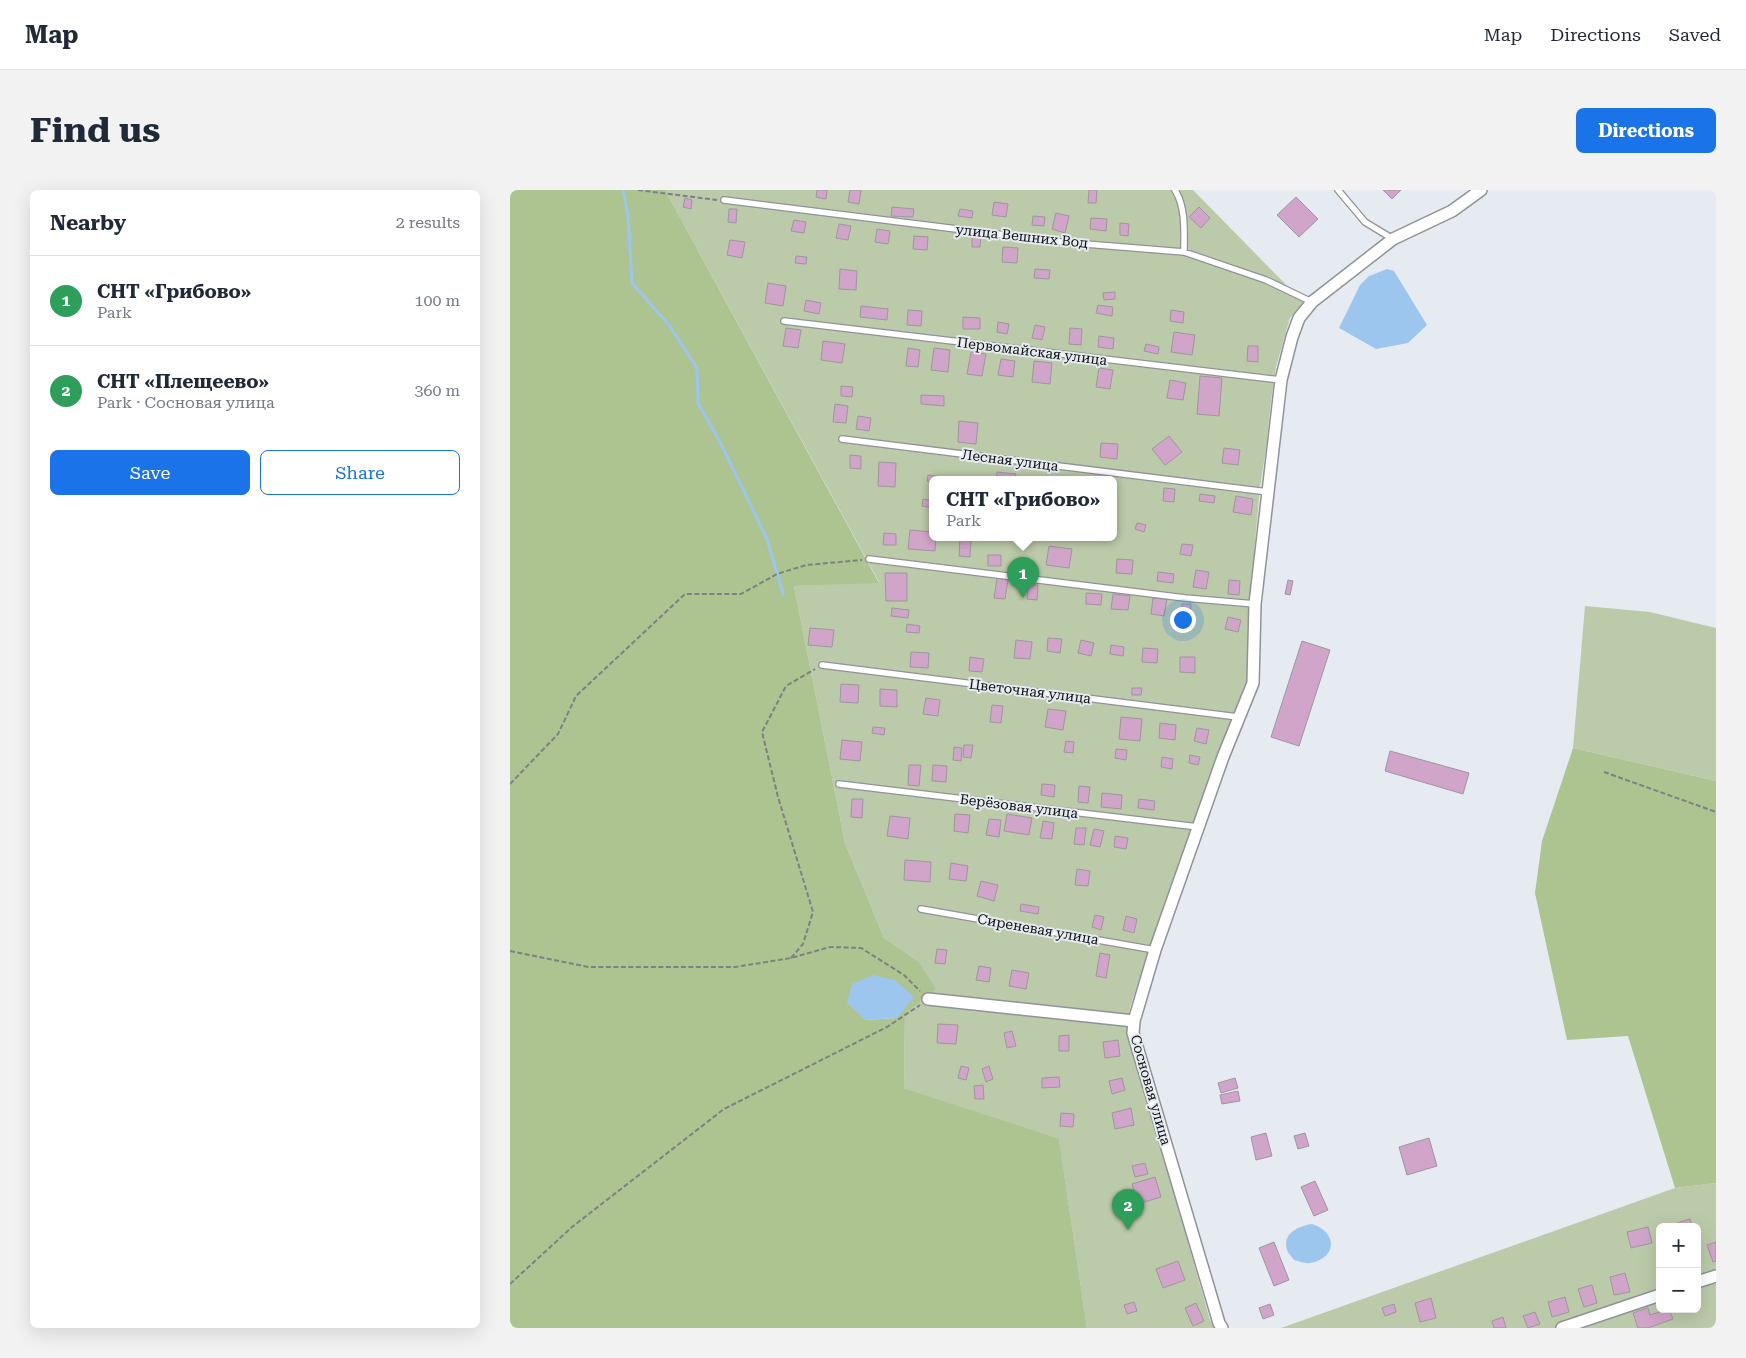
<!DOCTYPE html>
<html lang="en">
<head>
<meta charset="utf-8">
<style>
	:root { --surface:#fff; --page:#f2f2f3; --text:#1f2937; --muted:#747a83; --line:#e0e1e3; --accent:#1a73e8 }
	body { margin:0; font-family:"Roboto Serif",serif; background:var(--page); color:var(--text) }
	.controls { position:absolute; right:15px; bottom:15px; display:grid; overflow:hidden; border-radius:8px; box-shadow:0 5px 20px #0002 }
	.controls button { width:45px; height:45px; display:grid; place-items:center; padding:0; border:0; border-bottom:1px solid var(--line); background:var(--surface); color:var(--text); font:25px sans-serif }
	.you { position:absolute; left:672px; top:429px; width:18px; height:18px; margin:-12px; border:4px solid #fff; border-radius:50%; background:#1a73e8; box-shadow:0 0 0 8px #1a73e833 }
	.badge { display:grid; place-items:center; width:32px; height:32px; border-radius:50%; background:var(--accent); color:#fff; font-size:16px; font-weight:700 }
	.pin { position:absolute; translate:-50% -41px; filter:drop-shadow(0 1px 2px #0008) }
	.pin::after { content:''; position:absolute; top:26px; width:18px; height:15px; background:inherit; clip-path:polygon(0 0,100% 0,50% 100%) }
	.popup { position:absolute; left:419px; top:286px; width:188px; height:65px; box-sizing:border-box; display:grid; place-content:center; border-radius:8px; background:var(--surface); filter:drop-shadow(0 1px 4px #0005); font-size:16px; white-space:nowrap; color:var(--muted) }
	.popup b { font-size:19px; color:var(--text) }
	.popup::after { content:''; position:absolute; left:50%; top:100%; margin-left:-10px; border:10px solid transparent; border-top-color:var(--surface) }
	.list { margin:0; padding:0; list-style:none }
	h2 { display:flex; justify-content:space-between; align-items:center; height:65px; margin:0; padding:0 20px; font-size:21px }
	h2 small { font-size:16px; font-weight:400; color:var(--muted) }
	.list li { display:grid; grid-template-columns:32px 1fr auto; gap:15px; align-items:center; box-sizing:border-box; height:90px; padding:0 20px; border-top:1px solid var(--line) }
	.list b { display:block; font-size:19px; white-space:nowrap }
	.list p { margin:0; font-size:16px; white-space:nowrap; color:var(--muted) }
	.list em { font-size:16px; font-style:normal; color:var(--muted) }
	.actions { display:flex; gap:10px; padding:15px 20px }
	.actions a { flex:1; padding:11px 0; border:1px solid var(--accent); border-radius:8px; text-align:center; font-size:18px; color:var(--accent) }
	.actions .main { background:var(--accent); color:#fff }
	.map { position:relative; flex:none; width:1206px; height:1138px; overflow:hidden; border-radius:8px }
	header { display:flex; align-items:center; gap:30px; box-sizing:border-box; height:70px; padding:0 25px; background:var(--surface); border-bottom:1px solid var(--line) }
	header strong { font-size:24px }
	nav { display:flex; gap:28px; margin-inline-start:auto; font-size:18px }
	.intro { display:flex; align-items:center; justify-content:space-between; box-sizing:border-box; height:120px; padding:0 30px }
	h1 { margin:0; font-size:35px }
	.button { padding:12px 22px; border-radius:8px; background:var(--accent); color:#fff; font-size:18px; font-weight:700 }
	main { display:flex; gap:30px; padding:0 30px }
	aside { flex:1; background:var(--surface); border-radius:8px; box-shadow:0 5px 20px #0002 }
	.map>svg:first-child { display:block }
</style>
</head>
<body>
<header>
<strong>Map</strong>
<nav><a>Map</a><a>Directions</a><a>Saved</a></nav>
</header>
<div class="intro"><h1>Find us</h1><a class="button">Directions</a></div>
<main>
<aside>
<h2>Nearby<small>2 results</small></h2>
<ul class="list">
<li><span class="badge" style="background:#2e9e5b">1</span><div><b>СНТ «Грибово»</b><p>Park</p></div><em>100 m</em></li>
<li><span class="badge" style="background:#2e9e5b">2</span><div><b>СНТ «Плещеево»</b><p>Park · Сосновая улица</p></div><em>360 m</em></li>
</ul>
<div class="actions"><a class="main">Save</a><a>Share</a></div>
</aside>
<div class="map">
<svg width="1206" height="1138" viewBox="0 0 1206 1138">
	<rect width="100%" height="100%" fill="#e6ebf1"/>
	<path fill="#bbcaa9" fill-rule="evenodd" d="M155 0H683L793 112 780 128 766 177 761 211 756 259 750 297 739 420 738 492 714 553 638 763 620 818 617 837 700 1130 705 1138H577L549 950 394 898 395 823 408 771 374 748 335 653 284 396 369 392ZM423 289H603V347H423Z
		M1075 416 1140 422 1206 438V591L1063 558Z
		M1206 993V1138H771L1165 998ZM1150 1037H1187V1119H1150Z"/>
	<path fill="#adc390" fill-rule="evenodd" d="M0 0H155L369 393 284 396 335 653 374 748 408 771 426 799 395 823 394 898 549 949 577 1138H0ZM403 806 386 828 355 830Z
		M1063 558 1206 591V993L1165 998 1118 846 1057 850 1025 703 1032 651Z"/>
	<path fill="#9dc6ef" d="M877 79 884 81 917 135 898 153 866 159 829 138 850 95 859 86Z
		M363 785 385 790 404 807 387 828 355 830 337 813 342 794Z
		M802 1034C828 1042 827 1069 800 1073 795 1074 789 1071 784 1070 782 1067 778 1063 777 1060 772 1043 789 1036 802 1034Z"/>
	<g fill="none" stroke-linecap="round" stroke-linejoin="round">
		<path stroke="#9dc6ef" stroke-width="3" d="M113 0 118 26 122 93 159 135 187 178 188 213 212 256 257 349 273 404"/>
	</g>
	<path fill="#d1a4c9" stroke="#9d979c" d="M307 0H317L316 9 306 7Z
		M340 0H351L349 14 338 12Z
		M579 0H587L586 13H578Z
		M873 0H891L882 9Z
		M786 7 808 29 789 47 767 25Z
		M175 8 182 10 181 19 173 17Z
		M484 12 498 14 496 27 482 25Z
		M382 17 404 19 403 27 381 26Z
		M689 17 700 28 691 38 679 27Z
		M219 19H227L226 33 218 32Z
		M450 19 463 21 462 28 448 26Z
		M546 23 559 26 555 43 542 39Z
		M523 26 535 27 534 36 522 35Z
		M581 28 597 29 596 41 580 39Z
		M284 30 296 32 294 43 281 41Z
		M610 33 619 34 618 46 610 45Z
		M329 34 341 36 338 50 326 48Z
		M367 39 380 41 378 54 365 52Z
		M462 43 471 44 470 57H462Z
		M404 46 418 47 417 60 403 59Z
		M220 50 235 52 232 68 217 65Z
		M493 57 508 58 507 73 492 72Z
		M286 66 297 67 296 74 285 73Z
		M330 79 347 81 346 100 329 99Z
		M525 79 540 80 539 89 524 88Z
		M258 93 276 96 273 116 255 113Z
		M605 102V109L594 110 593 103Z
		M296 110 311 113 309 124 294 121Z
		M588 115 603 117 602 126 586 123Z
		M351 116 378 119 377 130 350 127Z
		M398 120 412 121 411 136 397 135Z
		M661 120 674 122 673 133 660 131Z
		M453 127 470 128V139H453Z
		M488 132 499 134 497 144 487 142Z
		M525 135 535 137 532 150 522 148Z
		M276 138 291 140 288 158 273 156Z
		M560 138 572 139 571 155 559 154Z
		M664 142 685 145 682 165 661 162Z
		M589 146 604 148 603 159 588 157Z
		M313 151 335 154 332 173 311 170Z
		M636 154 649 157 648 164 634 161Z
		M738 156H748V172L737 171Z
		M398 158 410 160 408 177 396 176Z
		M424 158 440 160 438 182 421 180Z
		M461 162 476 164 472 186 457 184Z
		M491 169 505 171 503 187 488 185Z
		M524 171 542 173 540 194 522 192Z
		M589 178 603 180 600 199 586 197Z
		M690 186 712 188 709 226 687 224Z
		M660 190 676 193 673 210 657 208Z
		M331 196 343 197 342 207 331 206Z
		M411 205 434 206V216L411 214Z
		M325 214 338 216 336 233 323 232Z
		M348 226 361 228 359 241 346 239Z
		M449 231 468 233 466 254 448 252Z
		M659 246 672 262 655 275 642 259Z
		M591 253 608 254 607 269 590 267Z
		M714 258 730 260 728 275 712 273Z
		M340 265 351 266V279L340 278Z
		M369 272 386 273 385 297 368 296Z
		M487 282 506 284 505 289H486Z
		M418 285 434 287V289H423V292L417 291Z
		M654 298 665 299 664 312 653 311Z
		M690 304 705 306 704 313 689 311Z
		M726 306 743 309 741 325 723 322Z
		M413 309 423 311V318L412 316Z
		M627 333 636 335 634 342 625 339Z
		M400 340 423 342V347H426L425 361 398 359Z
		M374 343 386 344V355H373Z
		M450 349 461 350 460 367 449 366Z
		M672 354 683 355 681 366 670 364Z
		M539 356 562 359 559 378 536 375Z
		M478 365H491V376H478Z
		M607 369 623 370 622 384 606 383Z
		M686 380 699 382 696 399 683 397Z
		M648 382 664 384 663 393 647 391Z
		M375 383H397V411H376Z
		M487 388 498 390 495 409 484 408Z
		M719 390 730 391 729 405 718 404Z
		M778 390 783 391 780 405 775 404Z
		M518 395H528L527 410 517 409Z
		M576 403 592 404 591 415 576 414Z
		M603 404 620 406 618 420 601 419Z
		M643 408 657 409 654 426 641 424Z
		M672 414H681L680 431 671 430Z
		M382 418 399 420 398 428 381 426Z
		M718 427 731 430 728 442 715 439Z
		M397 434 410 436 409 443 396 442Z
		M300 438 324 440 322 457 298 455Z
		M538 448 552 449 550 463 537 461Z
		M506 450 522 452 520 469 504 468Z
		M571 450 584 453 581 466 568 463Z
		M792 451 820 460 789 556 761 547Z
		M601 455 614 457 613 466 600 464Z
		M633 458 648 459 647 473 632 472Z
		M401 462 419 463 418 478 400 477Z
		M460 467 474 469 472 482 459 481Z
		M670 467H685V483L670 482Z
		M331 494 349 495 348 513 330 512Z
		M622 498H632L631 505H622Z
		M370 499 387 500V517L370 516Z
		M416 508 430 510 428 526 413 524Z
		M482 515 493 516 491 533 480 532Z
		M538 519 556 521 553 540 535 537Z
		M611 527 632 529 630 551 609 549Z
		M650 533 666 535 665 550 649 548Z
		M363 537 375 538 374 545 362 543Z
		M687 538 699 540 696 554 684 551Z
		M332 550 352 552 350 571 330 569Z
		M556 551 564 552 563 563 554 562Z
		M454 555H463L461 568 453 567Z
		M444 557 452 558 451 571 443 570Z
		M606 559 617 560 616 570 605 568Z
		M880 561 959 583 953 604 875 581Z
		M680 565 690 567 688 575 679 573Z
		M652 567 663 569 662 579 651 577Z
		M399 575H411L409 596 398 595Z
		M423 575 437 576 436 592 422 591Z
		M532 594 545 595 544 607 531 605Z
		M569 596 580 597 578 613 568 612Z
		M592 603 612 605 611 619 591 617Z
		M342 609H353L352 628 341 627Z
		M629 609 645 611 644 620 628 618Z
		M445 624 460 625 458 643 444 641Z
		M497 624 522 628 519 645 494 641Z
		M380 626 400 628 398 649 377 646Z
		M479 629 491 630 489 647 476 645Z
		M533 631 544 633 542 649 530 648Z
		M566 638H576L574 655 564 654Z
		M584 639 594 641 590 657 580 655Z
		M605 646 618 648 616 659 604 657Z
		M395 670 421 672 420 692 394 690Z
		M441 673 458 676 456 691 439 689Z
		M567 679 580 681 578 696 565 695Z
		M471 691 488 695 484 711 467 706Z
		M511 714 529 717 528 724 510 721Z
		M585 725 594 727 591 740 582 737Z
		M616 726 627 729 624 743 613 740Z
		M427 759 437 760 435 774 425 773Z
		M590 763 600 765 596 788 586 786Z
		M469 776 481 778 479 792 466 790Z
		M502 780 519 783 516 799 499 796Z
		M428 834 448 835 446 854 427 853Z
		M502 841 506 856 497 858 494 843Z
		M559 845V861H549V846Z
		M608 850 610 866 595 868 593 852Z
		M451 876 459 878 456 890 448 888Z
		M479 876 483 889 476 892 472 879Z
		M549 887 550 897 532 898V888Z
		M612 888 615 900 602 904 599 891Z
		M725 888 728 898 711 903 708 893Z
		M473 895 474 909H465L464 896Z
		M728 901 730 911 712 914 710 905Z
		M621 918 624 935 605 939 602 923Z
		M551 923 564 924 563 937 550 936Z
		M756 943 762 966 746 970 741 947Z
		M795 943 799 956 788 959 784 946Z
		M919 948 927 976 897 985 889 957Z
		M635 973 638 984 625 987 622 976Z
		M645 987 651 1007 628 1014 622 994Z
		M805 991 818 1020 804 1026 791 997Z
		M1180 1029 1182 1037H1168L1167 1033Z
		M1138 1037 1142 1053 1121 1058 1117 1042Z
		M764 1052 779 1090 764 1096 749 1058Z
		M1206 1052V1071L1203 1072 1197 1055Z
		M668 1071 675 1090 653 1098 646 1079Z
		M1115 1083 1120 1102 1104 1105 1100 1087Z
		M1082 1095 1087 1113 1074 1117 1068 1099Z
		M1055 1107 1059 1122 1042 1127 1038 1112Z
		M921 1108 926 1128 910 1132 905 1113Z
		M624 1112 627 1121 617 1124 614 1115Z
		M686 1113 694 1131 683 1136 675 1118Z
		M760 1114 764 1125 753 1129 749 1118Z
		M884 1114 886 1122 875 1126 872 1118Z
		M1138 1118 1140 1125 1159 1119 1163 1129 1138 1138H1128L1123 1123Z
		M1025 1122 1030 1134 1018 1138 1013 1126Z
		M993 1127 996 1138H984L982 1131Z"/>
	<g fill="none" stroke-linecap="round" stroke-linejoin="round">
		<g stroke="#8f9398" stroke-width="8">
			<path id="service" d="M665 0C676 18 674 41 674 62
				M828 0 855 32 883 49
				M214 10 551 52 674 62 756 90 802 112
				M274 131 771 190
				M332 249 758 302
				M359 369 675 408 745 414
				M312 475 728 527
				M329 594 688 637
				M411 719 645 760"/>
		</g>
		<g stroke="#8f9398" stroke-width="14">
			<path id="minor" d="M418 809 624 831
				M1187 1092 1206 1086
				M712 1138 709 1133 623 843 624 831 645 760 713 567 743 493 745 414 771 190 782 147 789 128 802 112 883 49 942 21 971 0
				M1052 1138 1150 1105"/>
		</g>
		<path stroke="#7d8084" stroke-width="2" stroke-dasharray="5 2.5" stroke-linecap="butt" d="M128 0 207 10
			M1094 582 1206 622
			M0 594 48 544 66 506 175 404H231L267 384 296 375 352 370
			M0 761 78 777H225L281 768 320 757 351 758 394 785 410 801
			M281 768 293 754 303 722 268 607 252 542 276 496 305 479
			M0 1094 62 1037 214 919 377 837 410 815"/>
		<use href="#service" stroke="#fff" stroke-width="5.5"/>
		<use href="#minor" stroke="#fff" stroke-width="11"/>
	</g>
	<g text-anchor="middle" stroke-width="4" stroke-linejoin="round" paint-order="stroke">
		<g font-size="14" fill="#0e0f11" stroke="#e6ebf1">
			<text transform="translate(512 46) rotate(6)" y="5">улица Вешних Вод</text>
			<text transform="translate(522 161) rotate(7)" y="5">Первомайская улица</text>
			<text transform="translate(500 270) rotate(7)" y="5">Лесная улица</text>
			<text transform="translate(520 501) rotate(7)" y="5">Цветочная улица</text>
			<text transform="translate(509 616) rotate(7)" y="5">Берёзовая улица</text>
			<text transform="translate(528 739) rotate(10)" y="5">Сиреневая улица</text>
			<text transform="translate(641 900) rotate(74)" y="5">Сосновая улица</text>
		</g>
	</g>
</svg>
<div class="controls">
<button>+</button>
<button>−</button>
</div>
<div class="you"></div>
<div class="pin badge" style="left:513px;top:408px;background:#2e9e5b">1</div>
<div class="popup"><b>СНТ «Грибово»</b>Park</div>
<div class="pin badge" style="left:618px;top:1040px;background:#2e9e5b">2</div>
</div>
</main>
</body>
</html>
